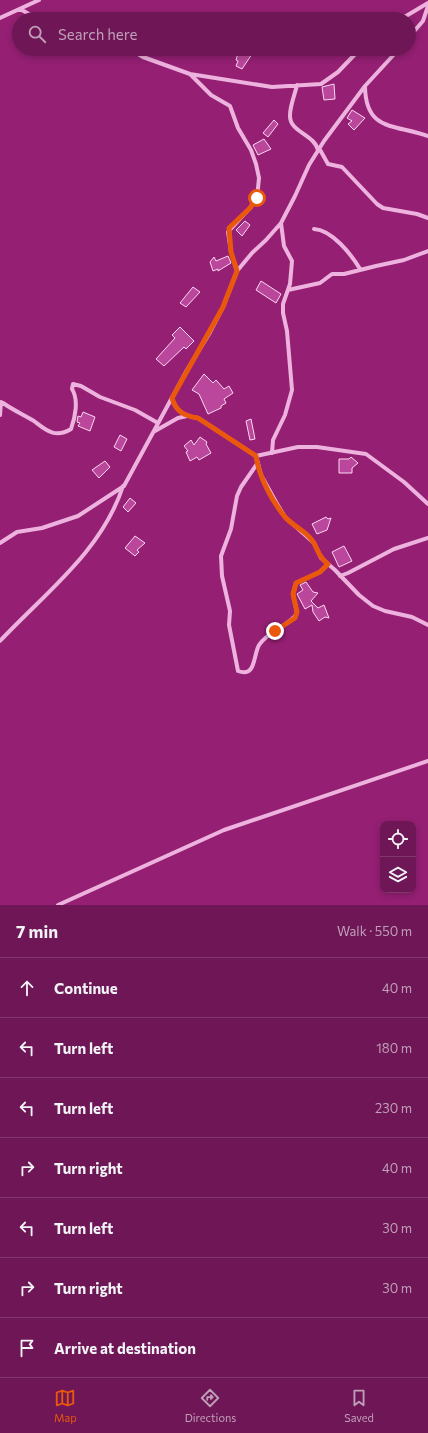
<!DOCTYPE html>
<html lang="en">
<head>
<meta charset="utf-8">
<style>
	:root { --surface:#6f1756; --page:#772460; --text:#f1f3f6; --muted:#c09fb9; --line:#81366c; --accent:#ea580c }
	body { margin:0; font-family:Commissioner,sans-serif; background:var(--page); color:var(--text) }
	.controls { position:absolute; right:12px; bottom:12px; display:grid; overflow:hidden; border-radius:8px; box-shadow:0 2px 6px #0003 }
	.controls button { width:36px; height:36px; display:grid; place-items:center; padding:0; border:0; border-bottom:1px solid var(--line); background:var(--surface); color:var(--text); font:20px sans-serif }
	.stop { position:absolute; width:12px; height:12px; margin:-9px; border:3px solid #ea580c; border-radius:50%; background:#fff }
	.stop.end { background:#ea580c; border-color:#fff; box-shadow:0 1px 4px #0008 }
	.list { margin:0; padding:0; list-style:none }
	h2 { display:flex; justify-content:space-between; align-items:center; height:52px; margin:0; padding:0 16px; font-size:17px }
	h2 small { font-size:13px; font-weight:400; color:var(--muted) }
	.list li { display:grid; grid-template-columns:26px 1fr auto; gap:12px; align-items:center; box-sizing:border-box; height:60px; padding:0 16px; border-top:1px solid var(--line) }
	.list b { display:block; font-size:15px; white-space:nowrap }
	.list em { font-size:13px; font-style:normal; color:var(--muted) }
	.icon { flex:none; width:22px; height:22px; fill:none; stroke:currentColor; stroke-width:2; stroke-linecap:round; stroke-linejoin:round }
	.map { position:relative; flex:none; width:428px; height:905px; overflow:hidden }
	.search { position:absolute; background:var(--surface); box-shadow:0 2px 6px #0003; left:12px; right:12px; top:12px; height:44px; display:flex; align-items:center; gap:10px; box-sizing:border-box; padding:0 14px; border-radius:22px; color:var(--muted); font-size:15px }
	.sheet { height:472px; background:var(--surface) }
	nav { display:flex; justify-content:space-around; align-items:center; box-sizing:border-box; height:56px; border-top:1px solid var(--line); background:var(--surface); font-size:11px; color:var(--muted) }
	nav a { display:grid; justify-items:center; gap:2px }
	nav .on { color:var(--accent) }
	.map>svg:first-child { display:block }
</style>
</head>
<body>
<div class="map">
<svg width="428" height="905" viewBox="0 0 428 905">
	<rect width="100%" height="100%" fill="#941f73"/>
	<path fill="#bb479c" stroke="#fad8f1" d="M245 49 252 54 242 69 236 66 238 61 236 60 238 53 242 55Z
		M334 84 335 99 324 100 322 87Z
		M352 110 365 118 354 130 348 124 352 121 347 118Z
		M274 120 278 124 268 137 263 133Z
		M264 139 271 149 258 155 253 145Z
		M245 221 250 225 242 236 236 230Z
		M228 256 231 263 218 271V269L213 271 210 262 214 257 216 261Z
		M261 281 281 294 276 303 256 290Z
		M193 287 200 292 186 307 180 303Z
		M180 327 194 341 186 349 184 347 164 366 156 359 175 338 172 335Z
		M204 374 213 383 216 380 224 389 229 386 233 393 224 399 226 403 221 406V408L208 414 199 394 192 390Z
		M83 412 95 417 90 431 78 426 80 423 77 422 78 416 81 417Z
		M251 419 255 439 250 440 246 421Z
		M120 435 127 439 121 451 114 447Z
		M200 437 207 442 206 444 211 453 199 460 197 457 190 461 186 452 188 451 184 446 191 440 194 445Z
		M351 457 358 463 352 468V473H339V459H349Z
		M105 461 110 467 99 478 92 470Z
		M130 498 136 503 128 512 123 507Z
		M326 517 328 519 331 518 327 530 317 534 312 524Z
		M135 536 145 543 137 550 139 552 135 556 125 548Z
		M344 546 352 561 339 567 332 552Z
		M306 582 313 592 318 593 311 601 318 608 324 605 329 618 325 617 319 621 313 612 312 605 305 609 297 594 303 590 300 585Z"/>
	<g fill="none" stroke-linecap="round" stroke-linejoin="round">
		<path stroke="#eeb2de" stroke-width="4" d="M20 9 38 19
			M0 18 39 0
			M401 19 428 3
			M409 37 423 21 428 6
			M130 49 143 57 190 74 272 87 321 84 338 72 360 49
			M190 74 211 95 230 106 238 128 251 150 256 164 259 178 257 198 250 208 228 232 231 252 237 271
			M297 85C295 94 290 106 290 115 289 132 314 134 318 150
			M365 87C366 132 395 124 428 136
			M319 148 328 164 342 167 377 204 383 208 417 214 428 218
			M314 229C332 230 351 254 360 269
			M288 290 320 283 332 274H344L376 266 404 260 428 251
			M172 399C176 412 185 416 198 418L256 456 298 447H317L366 454 404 482 428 504
			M0 415 1 402 3 403C13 410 24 415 34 421 46 430 55 439 71 429 75 418 79 400 72 389L73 384 81 386 100 397 135 410 158 423
			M155 431 178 418 187 416
			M272 453 273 440 285 415 292 390 287 331 283 313V304L290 284 292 261 284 246 281 223
			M256 456 261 475 276 502 285 517 314 543 321 558 335 570 359 595 373 606 385 611 412 617 428 625
			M257 464 241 487 237 496 231 529 221 556 222 576 230 611 229 625 238 671C256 678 253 656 259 645 268 631 292 624 297 613L293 594 296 583 320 572 327 565
			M0 543 17 532 42 528 78 516 124 486 187 370 209 334 223 307 237 271 252 253 266 240 281 223 295 196 309 165 324 141 365 86 399 49
			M340 576 348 573 394 549 428 538
			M0 641C45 593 102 551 123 486
			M58 905 224 830 428 761"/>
	</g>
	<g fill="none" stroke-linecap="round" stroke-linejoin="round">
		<path stroke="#ea580c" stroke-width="5" d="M257 198 250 208 229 228 231 252 237 271 223 307 172 398C176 412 185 416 198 418L256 456C259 477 272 501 285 517 293 526 304 530 311 539 319 548 316 555 328 564L320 572 296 583 293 594 297 612 295 618 275 631"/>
	</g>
</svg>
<div class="controls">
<button><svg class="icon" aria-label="locate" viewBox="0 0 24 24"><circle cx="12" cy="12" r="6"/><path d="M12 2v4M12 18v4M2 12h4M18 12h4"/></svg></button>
<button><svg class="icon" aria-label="layers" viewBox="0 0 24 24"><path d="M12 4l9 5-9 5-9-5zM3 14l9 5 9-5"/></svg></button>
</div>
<div class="stop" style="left:257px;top:198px"></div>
<div class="stop end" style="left:275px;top:631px"></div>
<div class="search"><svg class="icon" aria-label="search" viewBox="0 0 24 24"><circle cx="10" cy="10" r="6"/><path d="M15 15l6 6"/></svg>Search here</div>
</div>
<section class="sheet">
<h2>7 min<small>Walk · 550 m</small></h2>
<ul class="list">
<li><svg class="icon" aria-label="ahead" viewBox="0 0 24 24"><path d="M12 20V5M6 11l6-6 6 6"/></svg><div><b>Continue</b></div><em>40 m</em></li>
<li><svg class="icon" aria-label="left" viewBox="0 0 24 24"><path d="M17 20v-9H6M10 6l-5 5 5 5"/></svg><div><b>Turn left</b></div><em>180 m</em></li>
<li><svg class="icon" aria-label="left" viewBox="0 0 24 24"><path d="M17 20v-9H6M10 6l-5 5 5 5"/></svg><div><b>Turn left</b></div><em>230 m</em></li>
<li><svg class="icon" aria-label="right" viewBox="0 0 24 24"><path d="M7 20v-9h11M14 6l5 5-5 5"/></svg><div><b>Turn right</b></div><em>40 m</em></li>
<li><svg class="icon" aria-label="left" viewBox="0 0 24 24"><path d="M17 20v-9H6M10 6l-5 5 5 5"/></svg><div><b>Turn left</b></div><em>30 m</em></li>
<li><svg class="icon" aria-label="right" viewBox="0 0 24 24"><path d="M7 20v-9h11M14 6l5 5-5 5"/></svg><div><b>Turn right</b></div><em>30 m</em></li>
<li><svg class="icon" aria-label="arrive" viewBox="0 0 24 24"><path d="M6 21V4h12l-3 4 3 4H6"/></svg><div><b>Arrive at destination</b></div></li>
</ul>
</section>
<nav>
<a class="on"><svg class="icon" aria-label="map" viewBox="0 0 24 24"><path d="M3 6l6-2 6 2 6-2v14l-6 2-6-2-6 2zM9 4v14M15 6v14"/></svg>Map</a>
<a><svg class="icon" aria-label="directions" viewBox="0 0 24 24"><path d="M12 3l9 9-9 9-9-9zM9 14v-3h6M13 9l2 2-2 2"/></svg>Directions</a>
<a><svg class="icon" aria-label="saved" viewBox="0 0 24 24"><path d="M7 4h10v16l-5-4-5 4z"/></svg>Saved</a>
</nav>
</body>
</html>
